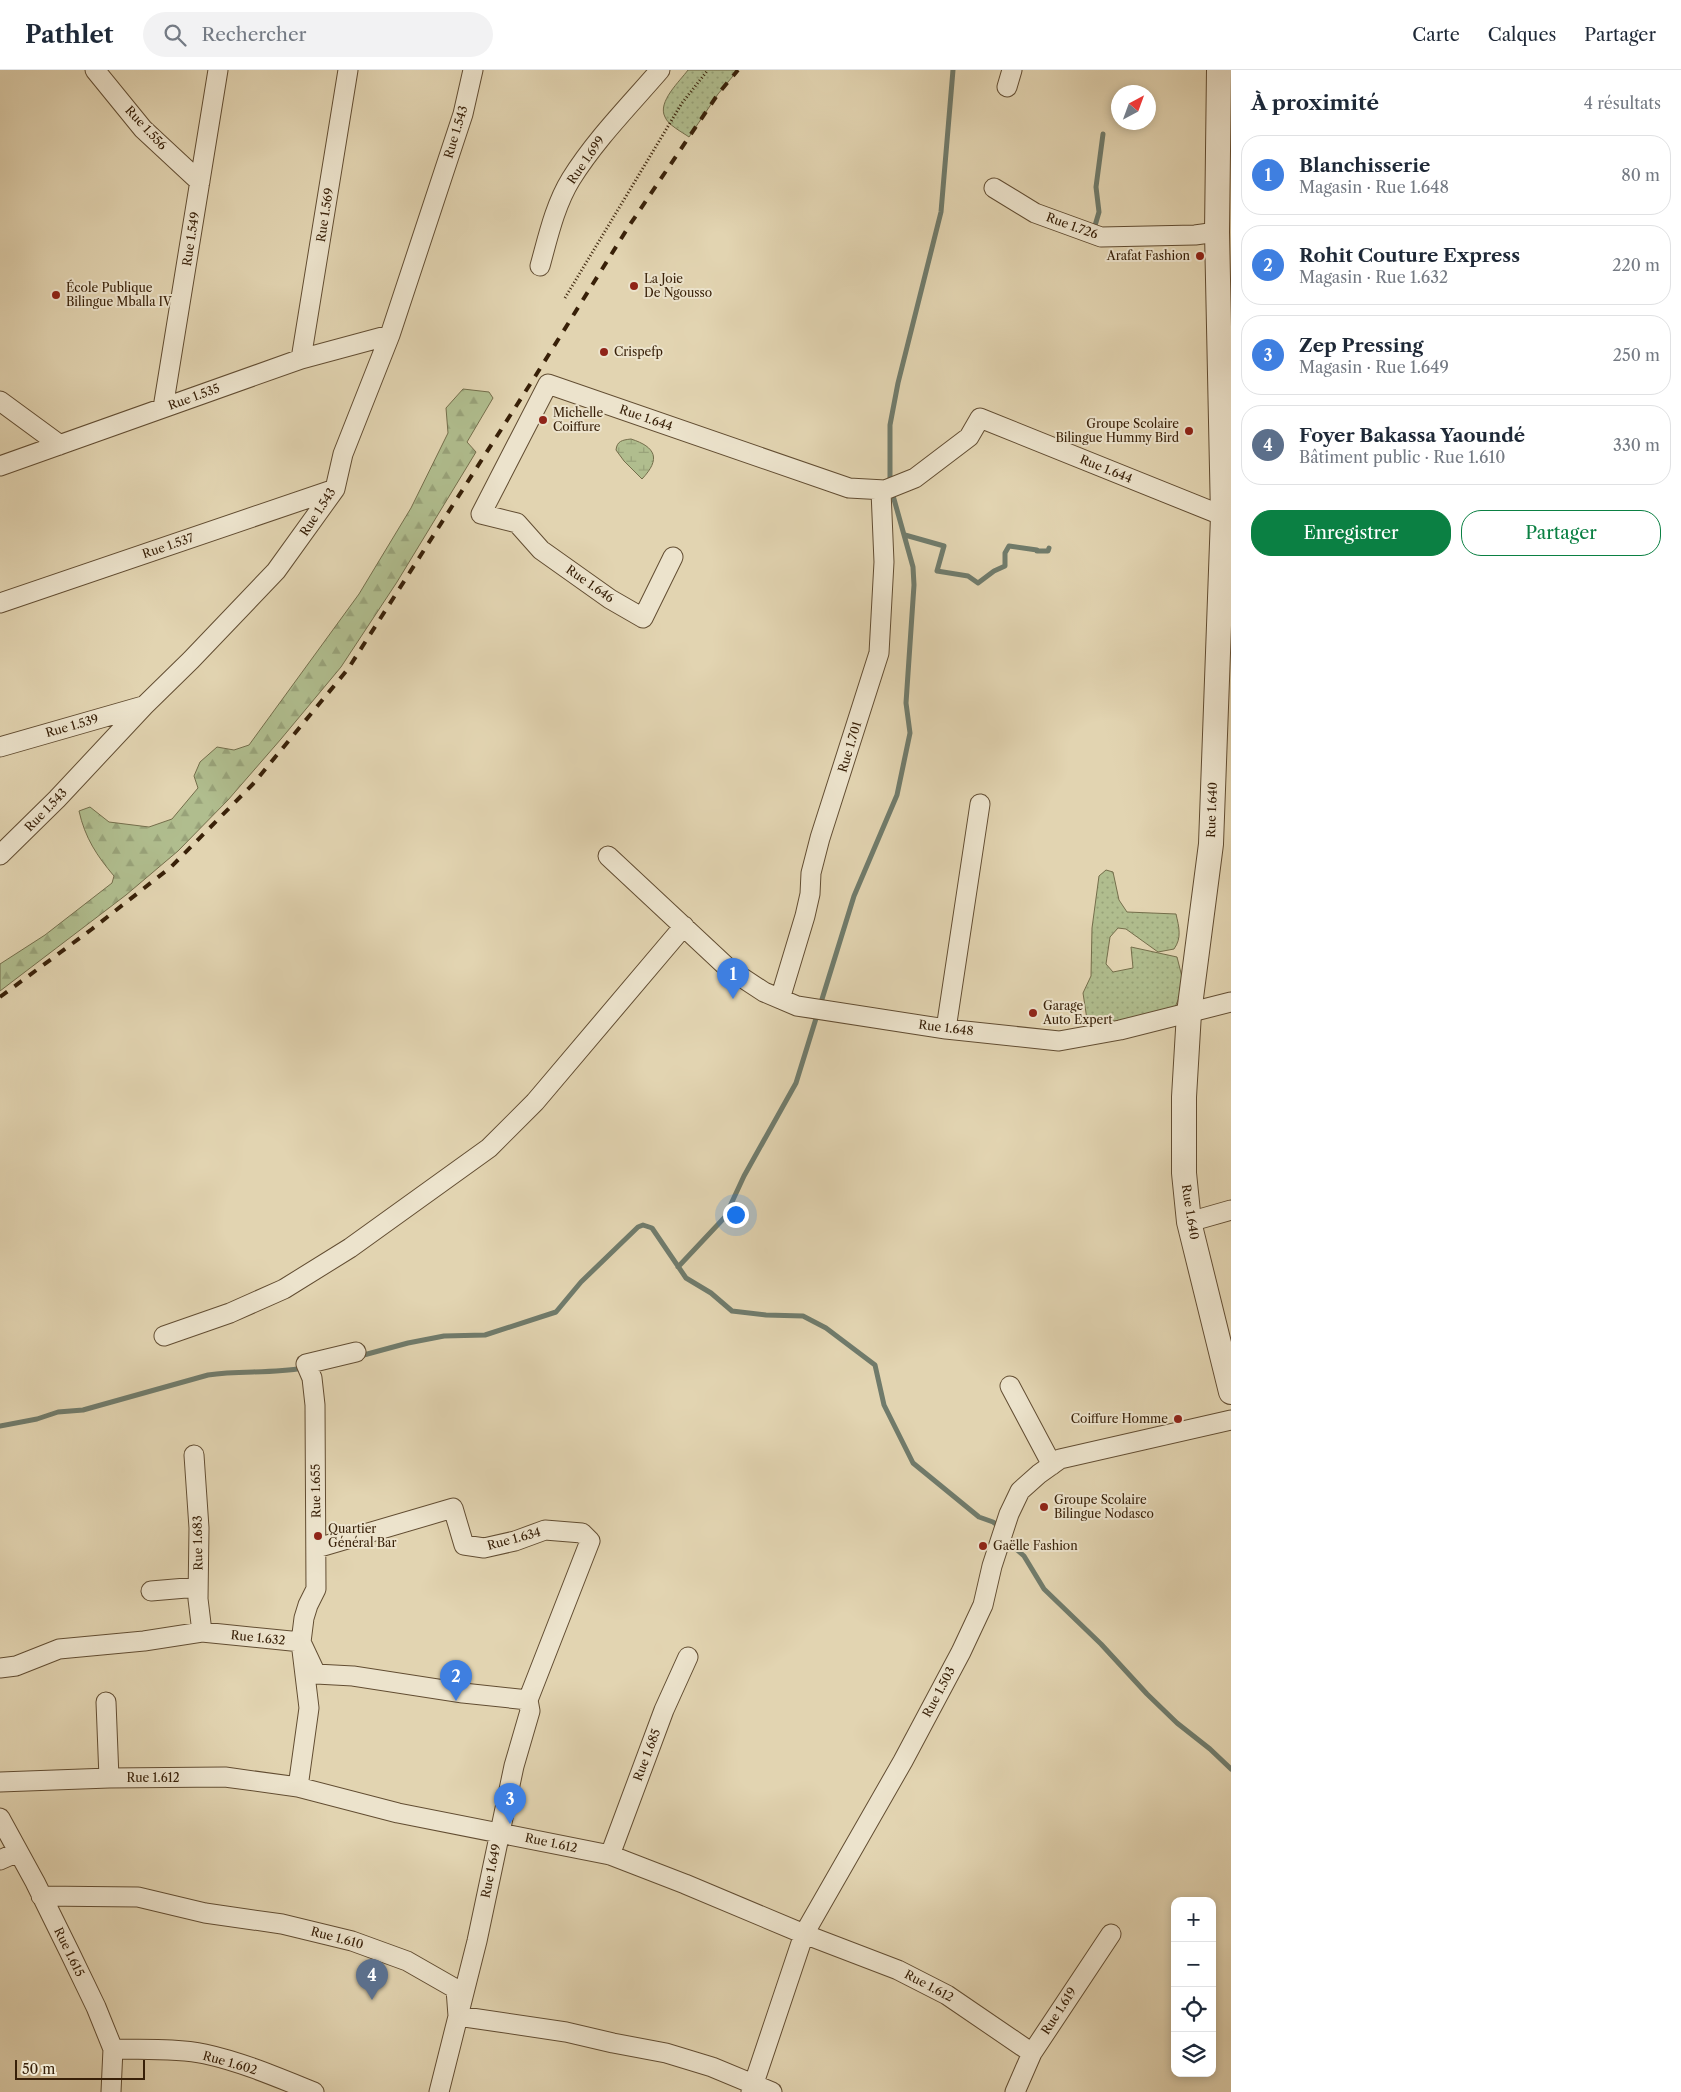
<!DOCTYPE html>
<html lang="fr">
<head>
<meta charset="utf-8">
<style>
	:root { --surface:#fff; --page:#f2f2f3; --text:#1f2937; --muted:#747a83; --line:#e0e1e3; --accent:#0b8043 }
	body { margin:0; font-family:"Libre Caslon Text",serif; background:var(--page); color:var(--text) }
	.controls { position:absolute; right:15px; bottom:15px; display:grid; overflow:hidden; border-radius:10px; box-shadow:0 2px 8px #0003 }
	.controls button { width:45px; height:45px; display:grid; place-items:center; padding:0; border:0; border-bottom:1px solid var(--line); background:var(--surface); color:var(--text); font:25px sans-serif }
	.compass { position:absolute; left:1111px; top:15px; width:45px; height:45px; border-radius:50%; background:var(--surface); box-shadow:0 2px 8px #0003; rotate:41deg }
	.scale { position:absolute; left:15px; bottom:12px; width:130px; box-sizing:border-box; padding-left:5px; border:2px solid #382008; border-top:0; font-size:14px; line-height:18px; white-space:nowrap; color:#382008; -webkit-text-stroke:4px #ece3cc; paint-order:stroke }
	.you { position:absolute; left:735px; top:1144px; width:18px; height:18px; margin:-12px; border:4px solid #fff; border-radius:50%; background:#1a73e8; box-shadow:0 0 0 8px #1a73e833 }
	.badge { display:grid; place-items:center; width:32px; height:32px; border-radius:50%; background:var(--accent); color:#fff; font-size:16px; font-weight:700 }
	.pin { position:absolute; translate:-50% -41px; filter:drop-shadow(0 1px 2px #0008) }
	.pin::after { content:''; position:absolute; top:26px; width:18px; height:15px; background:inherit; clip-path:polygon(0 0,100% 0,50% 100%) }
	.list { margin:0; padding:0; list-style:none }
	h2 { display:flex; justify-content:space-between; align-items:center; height:65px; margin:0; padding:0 20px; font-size:21px }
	h2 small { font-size:16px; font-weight:400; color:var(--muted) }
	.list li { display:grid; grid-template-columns:32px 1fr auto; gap:15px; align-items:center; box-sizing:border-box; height:80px; margin:0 10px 10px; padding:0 10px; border:1px solid var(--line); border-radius:20px }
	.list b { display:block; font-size:19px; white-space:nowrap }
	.list p { margin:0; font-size:16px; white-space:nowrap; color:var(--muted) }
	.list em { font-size:16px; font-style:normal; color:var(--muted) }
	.actions { display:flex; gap:10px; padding:15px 20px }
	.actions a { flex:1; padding:11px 0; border:1px solid var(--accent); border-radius:20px; text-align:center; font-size:18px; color:var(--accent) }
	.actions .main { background:var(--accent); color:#fff }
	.icon { flex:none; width:28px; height:28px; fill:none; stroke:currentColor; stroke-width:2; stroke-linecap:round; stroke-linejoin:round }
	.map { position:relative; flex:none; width:1231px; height:2022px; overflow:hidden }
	header { display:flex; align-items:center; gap:30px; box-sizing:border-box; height:70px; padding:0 25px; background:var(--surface); border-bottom:1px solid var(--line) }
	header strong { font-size:24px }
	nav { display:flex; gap:28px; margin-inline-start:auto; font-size:18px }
	.search { width:350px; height:45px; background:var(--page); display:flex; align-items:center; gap:12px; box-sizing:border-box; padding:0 18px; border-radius:28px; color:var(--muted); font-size:19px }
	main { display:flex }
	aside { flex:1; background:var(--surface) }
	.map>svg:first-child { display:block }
</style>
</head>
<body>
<header>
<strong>Pathlet</strong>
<div class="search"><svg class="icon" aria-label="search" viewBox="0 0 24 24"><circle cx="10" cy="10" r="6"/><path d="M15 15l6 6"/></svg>Rechercher</div>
<nav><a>Carte</a><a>Calques</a><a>Partager</a></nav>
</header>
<main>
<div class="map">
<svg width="1231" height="2022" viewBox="0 0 1231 2022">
	<defs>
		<pattern id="grass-dots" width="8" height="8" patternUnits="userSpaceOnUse" patternTransform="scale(1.25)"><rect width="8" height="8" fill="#b0bd8e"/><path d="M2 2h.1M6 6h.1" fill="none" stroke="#98a279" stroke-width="1.8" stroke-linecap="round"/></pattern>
		<pattern id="forest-firs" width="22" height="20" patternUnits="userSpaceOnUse" patternTransform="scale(1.25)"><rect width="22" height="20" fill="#b0bd8e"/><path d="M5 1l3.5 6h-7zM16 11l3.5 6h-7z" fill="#98a279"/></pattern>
		<pattern id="wetland-marsh" width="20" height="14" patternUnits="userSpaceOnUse" patternTransform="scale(1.25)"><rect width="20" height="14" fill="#b0bd8e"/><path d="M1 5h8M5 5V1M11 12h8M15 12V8" fill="none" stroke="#98a279"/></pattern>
	</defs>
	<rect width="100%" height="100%" fill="#e2d4b1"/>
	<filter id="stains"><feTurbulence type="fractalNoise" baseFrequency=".004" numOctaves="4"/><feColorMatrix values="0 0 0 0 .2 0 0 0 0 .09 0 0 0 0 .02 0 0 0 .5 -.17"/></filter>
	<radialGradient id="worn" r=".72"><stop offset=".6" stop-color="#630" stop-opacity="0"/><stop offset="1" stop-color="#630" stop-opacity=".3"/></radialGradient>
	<path fill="url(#grass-dots)" stroke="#746e4b" d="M688 0H738L718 24 689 67C682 62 668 55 665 47 657 32 680 11 688 0Z
		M1106 800 1113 802 1119 830 1127 842 1176 844C1179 857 1182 868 1174 879L1158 882 1126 859 1118 858 1110 867 1106 894 1113 902 1133 898 1131 877 1177 887 1184 915 1174 940 1124 956H1088L1083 923 1091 906 1092 858 1099 806Z"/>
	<path fill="url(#forest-firs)" stroke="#746e4b" d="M463 319 489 322 493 328 467 372 476 382 397 512 341 597 281 669 228 730 178 781 126 825 0 921V894L45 865 112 813 114 806C97 786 85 768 79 741L90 737 109 752 149 757 172 749 198 718 194 706 200 692 217 677 234 680 249 675 359 524 411 438 448 363 446 338Z"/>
	<path fill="url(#wetland-marsh)" stroke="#746e4b" d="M631 369C656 377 661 389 642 409L624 391 616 380C617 371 622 370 631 369Z"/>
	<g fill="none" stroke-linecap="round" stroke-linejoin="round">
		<path stroke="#707b6b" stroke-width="5" d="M1094 159 1099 142 1096 117 1103 64
			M890 413V355L898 313 941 142 953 0
			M905 465 944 476 937 501 968 506 978 513 994 501 1005 496V483L1009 476 1037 480V481H1048L1049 478
			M678 1197 725 1147 744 1106 796 1013 854 826 897 725 910 663 906 633 914 515 913 497 892 422
			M360 1286 408 1273 444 1266 485 1265 556 1242 581 1212 638 1157 643 1155 652 1158 686 1208 711 1223 732 1241 766 1245 803 1246 826 1258 875 1295 884 1335 913 1393 979 1447 993 1452 1000 1457
			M0 1356 37 1349 58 1342 83 1340 208 1305C240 1300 271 1304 303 1298
			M1006 1470 1024 1486 1044 1519 1101 1574 1147 1624 1177 1653 1210 1679 1231 1699"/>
		<g stroke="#624d32" stroke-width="21">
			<path id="minor" d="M95 0 143 59 200 112
				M1007 17 1012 0
				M994 118 1035 143 1101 167 1195 165 1217 162
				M540 196C548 167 555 135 571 109 596 69 629 36 660 0
				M301 289 348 0
				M0 331 60 375
				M163 338 218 0
				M0 396 301 289 390 265
				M673 487 643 548 610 529 541 480 517 453 481 444 548 314 849 418 885 420 915 408 969 367 980 348 1231 449
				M0 533 335 419
				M0 677 143 636
				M0 785 57 729 144 636 191 590 276 501 335 419 343 384 390 265 463 44 473 0
				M608 786 729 899 764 922 797 936 946 959 1059 971 1120 960 1231 932
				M780 929 805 846 810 824 811 803 820 768 879 583 884 492 881 421
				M946 959 980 734
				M1189 1152 1231 1140
				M164 1266 230 1243 284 1219 350 1178 489 1078 535 1032 684 856
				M1010 1316 1052 1395
				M194 1385 199 1458 198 1529 202 1562
				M317 1478 453 1438 464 1475 484 1478 515 1471 545 1460 582 1463 590 1471 528 1630 530 1641 514 1696 477 1871 439 2022
				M151 1521 198 1517
				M0 1598 16 1596 59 1579 144 1571 202 1562 301 1572 316 1604 353 1606 463 1623 528 1630
				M106 1632 109 1708
				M0 1712 109 1708 225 1707 298 1717 398 1743 610 1785 685 1814 804 1864 898 1900 947 1925 1032 1983
				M298 1717 309 1638 301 1572 304 1548 308 1535 316 1519 315 1335 312 1308 306 1294 356 1282
				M0 1748 35 1812 69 1881 96 1937 113 1979 111 2022
				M610 1785 664 1640 688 1587
				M0 1790 18 1782
				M41 1826 138 1827 205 1843 282 1854 352 1871 407 1891 456 1919 458 1946 566 1962 613 1973 666 1983 712 1997 772 2022
				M113 1979C143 1980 175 1978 205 1984 242 1992 279 2008 314 2022
				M751 2022 804 1864 903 1691 961 1582 983 1535 992 1496 1009 1444 1020 1421 1039 1404 1060 1389 1231 1350
				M1015 2022 1032 1983 1111 1864"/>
		</g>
		<g stroke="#624d32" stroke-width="26">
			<path id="tertiary" d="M1219 0 1217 162 1223 446 1211 774 1189 943 1184 1027V1103L1189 1152 1231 1322"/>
		</g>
		<path stroke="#382008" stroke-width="3" stroke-dasharray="1 2.5" stroke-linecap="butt" d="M565 228 682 33 708 0"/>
		<use href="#minor" stroke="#ece3cc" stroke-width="19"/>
		<use href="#tertiary" stroke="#ece3cc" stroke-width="24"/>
		<path stroke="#382008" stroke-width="4" stroke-dasharray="9 9" stroke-linecap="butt" d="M0 927 92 859 171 797 253 714 348 599 536 305 629 156 718 24 738 0"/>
	</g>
	<g fill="#8f2418" stroke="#ece3cc" stroke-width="2">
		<circle cx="1200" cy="186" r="5"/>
		<circle cx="634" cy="216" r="5"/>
		<circle cx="56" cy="225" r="5"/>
		<circle cx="604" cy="282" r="5"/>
		<circle cx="543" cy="350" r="5"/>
		<circle cx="1189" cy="361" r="5"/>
		<circle cx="1033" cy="943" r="5"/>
		<circle cx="1178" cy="1349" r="5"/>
		<circle cx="1044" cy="1437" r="5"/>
		<circle cx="318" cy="1466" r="5"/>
		<circle cx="983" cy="1476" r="5"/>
	</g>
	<g text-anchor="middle" stroke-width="4" stroke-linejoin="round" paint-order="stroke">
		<g font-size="12" fill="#382008" stroke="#ece3cc">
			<text transform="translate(146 58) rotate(47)" y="4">Rue 1.556</text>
			<text transform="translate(456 62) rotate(-73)" y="4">Rue 1.543</text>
			<text transform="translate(586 90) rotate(-55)" y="4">Rue 1.699</text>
			<text transform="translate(325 145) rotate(-81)" y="4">Rue 1.569</text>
			<text transform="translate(1072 156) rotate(20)" y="4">Rue 1.726</text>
			<text transform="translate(191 169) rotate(-81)" y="4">Rue 1.549</text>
			<text transform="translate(194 327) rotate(-20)" y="4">Rue 1.535</text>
			<text transform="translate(646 348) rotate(19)" y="4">Rue 1.644</text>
			<text transform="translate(1106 399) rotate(22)" y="4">Rue 1.644</text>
			<text transform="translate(318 442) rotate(-57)" y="4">Rue 1.543</text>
			<text transform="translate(168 476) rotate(-19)" y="4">Rue 1.537</text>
			<text transform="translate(590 514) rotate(35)" y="4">Rue 1.646</text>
			<text transform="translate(72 656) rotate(-16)" y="4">Rue 1.539</text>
			<text transform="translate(850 677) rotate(-73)" y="4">Rue 1.701</text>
			<text transform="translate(46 740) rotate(-46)" y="4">Rue 1.543</text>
			<text transform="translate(1212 740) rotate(-88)" y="4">Rue 1.640</text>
			<text transform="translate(946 958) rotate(7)" y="4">Rue 1.648</text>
			<text transform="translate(1190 1142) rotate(81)" y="4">Rue 1.640</text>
			<text transform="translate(316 1421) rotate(-91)" y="4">Rue 1.655</text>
			<text transform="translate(514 1469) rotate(-15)" y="4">Rue 1.634</text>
			<text transform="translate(198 1473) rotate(-91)" y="4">Rue 1.683</text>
			<text transform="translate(258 1568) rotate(6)" y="4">Rue 1.632</text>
			<text transform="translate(939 1622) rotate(-62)" y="4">Rue 1.503</text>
			<text transform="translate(647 1685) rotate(-69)" y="4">Rue 1.685</text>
			<text x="153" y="1712">Rue 1.612</text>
			<text transform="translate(551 1773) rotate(12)" y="4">Rue 1.612</text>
			<text transform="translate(491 1801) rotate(-78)" y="4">Rue 1.649</text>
			<text transform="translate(337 1868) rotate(15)" y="4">Rue 1.610</text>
			<text transform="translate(69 1882) rotate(64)" y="4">Rue 1.615</text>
			<text transform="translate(929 1916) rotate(28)" y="4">Rue 1.612</text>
			<text transform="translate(1059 1941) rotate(-57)" y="4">Rue 1.619</text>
			<text transform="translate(230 1993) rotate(16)" y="4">Rue 1.602</text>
		</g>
		<g font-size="12" fill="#382008" stroke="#ece3cc" text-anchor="start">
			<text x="1190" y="190" text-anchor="end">Arafat Fashion</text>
			<text x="644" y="213">La Joie<tspan x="644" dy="14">De Ngousso</tspan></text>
			<text x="66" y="222">École Publique<tspan x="66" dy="14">Bilingue Mballa IV</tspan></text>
			<text x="614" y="286">Crispefp</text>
			<text x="553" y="347">Michelle<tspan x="553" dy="14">Coiffure</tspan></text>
			<text x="1179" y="358" text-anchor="end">Groupe Scolaire<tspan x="1179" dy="14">Bilingue Hummy Bird</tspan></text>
			<text x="1043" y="940">Garage<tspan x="1043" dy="14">Auto Expert</tspan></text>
			<text x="1168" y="1353" text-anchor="end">Coiffure Homme</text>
			<text x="1054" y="1434">Groupe Scolaire<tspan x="1054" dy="14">Bilingue Nodasco</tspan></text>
			<text x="328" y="1463">Quartier<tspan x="328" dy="14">Général Bar</tspan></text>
			<text x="993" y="1480">Gaëlle Fashion</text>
		</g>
	</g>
	<rect width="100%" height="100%" filter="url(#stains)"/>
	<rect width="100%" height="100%" fill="url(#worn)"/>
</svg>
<div class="controls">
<button>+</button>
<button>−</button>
<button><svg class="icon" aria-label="locate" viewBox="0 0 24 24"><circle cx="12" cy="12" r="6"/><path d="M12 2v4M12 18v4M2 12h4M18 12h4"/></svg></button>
<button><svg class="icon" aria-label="layers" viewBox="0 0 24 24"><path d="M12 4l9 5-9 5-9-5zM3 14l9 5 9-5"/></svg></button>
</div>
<svg class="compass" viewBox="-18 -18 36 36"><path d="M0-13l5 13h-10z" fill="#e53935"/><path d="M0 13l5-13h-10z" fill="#747a83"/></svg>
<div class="scale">50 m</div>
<div class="you"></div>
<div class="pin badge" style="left:733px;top:929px;background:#3f7fe0">1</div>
<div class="pin badge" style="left:456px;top:1631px;background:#3f7fe0">2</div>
<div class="pin badge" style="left:510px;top:1754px;background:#3f7fe0">3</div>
<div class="pin badge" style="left:372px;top:1930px;background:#5c6f8a">4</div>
</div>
<aside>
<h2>À proximité<small>4 résultats</small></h2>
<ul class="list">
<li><span class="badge" style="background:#3f7fe0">1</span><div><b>Blanchisserie</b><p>Magasin · Rue 1.648</p></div><em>80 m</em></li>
<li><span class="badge" style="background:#3f7fe0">2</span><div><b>Rohit Couture Express</b><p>Magasin · Rue 1.632</p></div><em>220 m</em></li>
<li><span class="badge" style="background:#3f7fe0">3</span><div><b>Zep Pressing</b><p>Magasin · Rue 1.649</p></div><em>250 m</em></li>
<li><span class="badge" style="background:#5c6f8a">4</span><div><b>Foyer Bakassa Yaoundé</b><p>Bâtiment public · Rue 1.610</p></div><em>330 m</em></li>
</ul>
<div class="actions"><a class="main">Enregistrer</a><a>Partager</a></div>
</aside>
</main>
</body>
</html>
